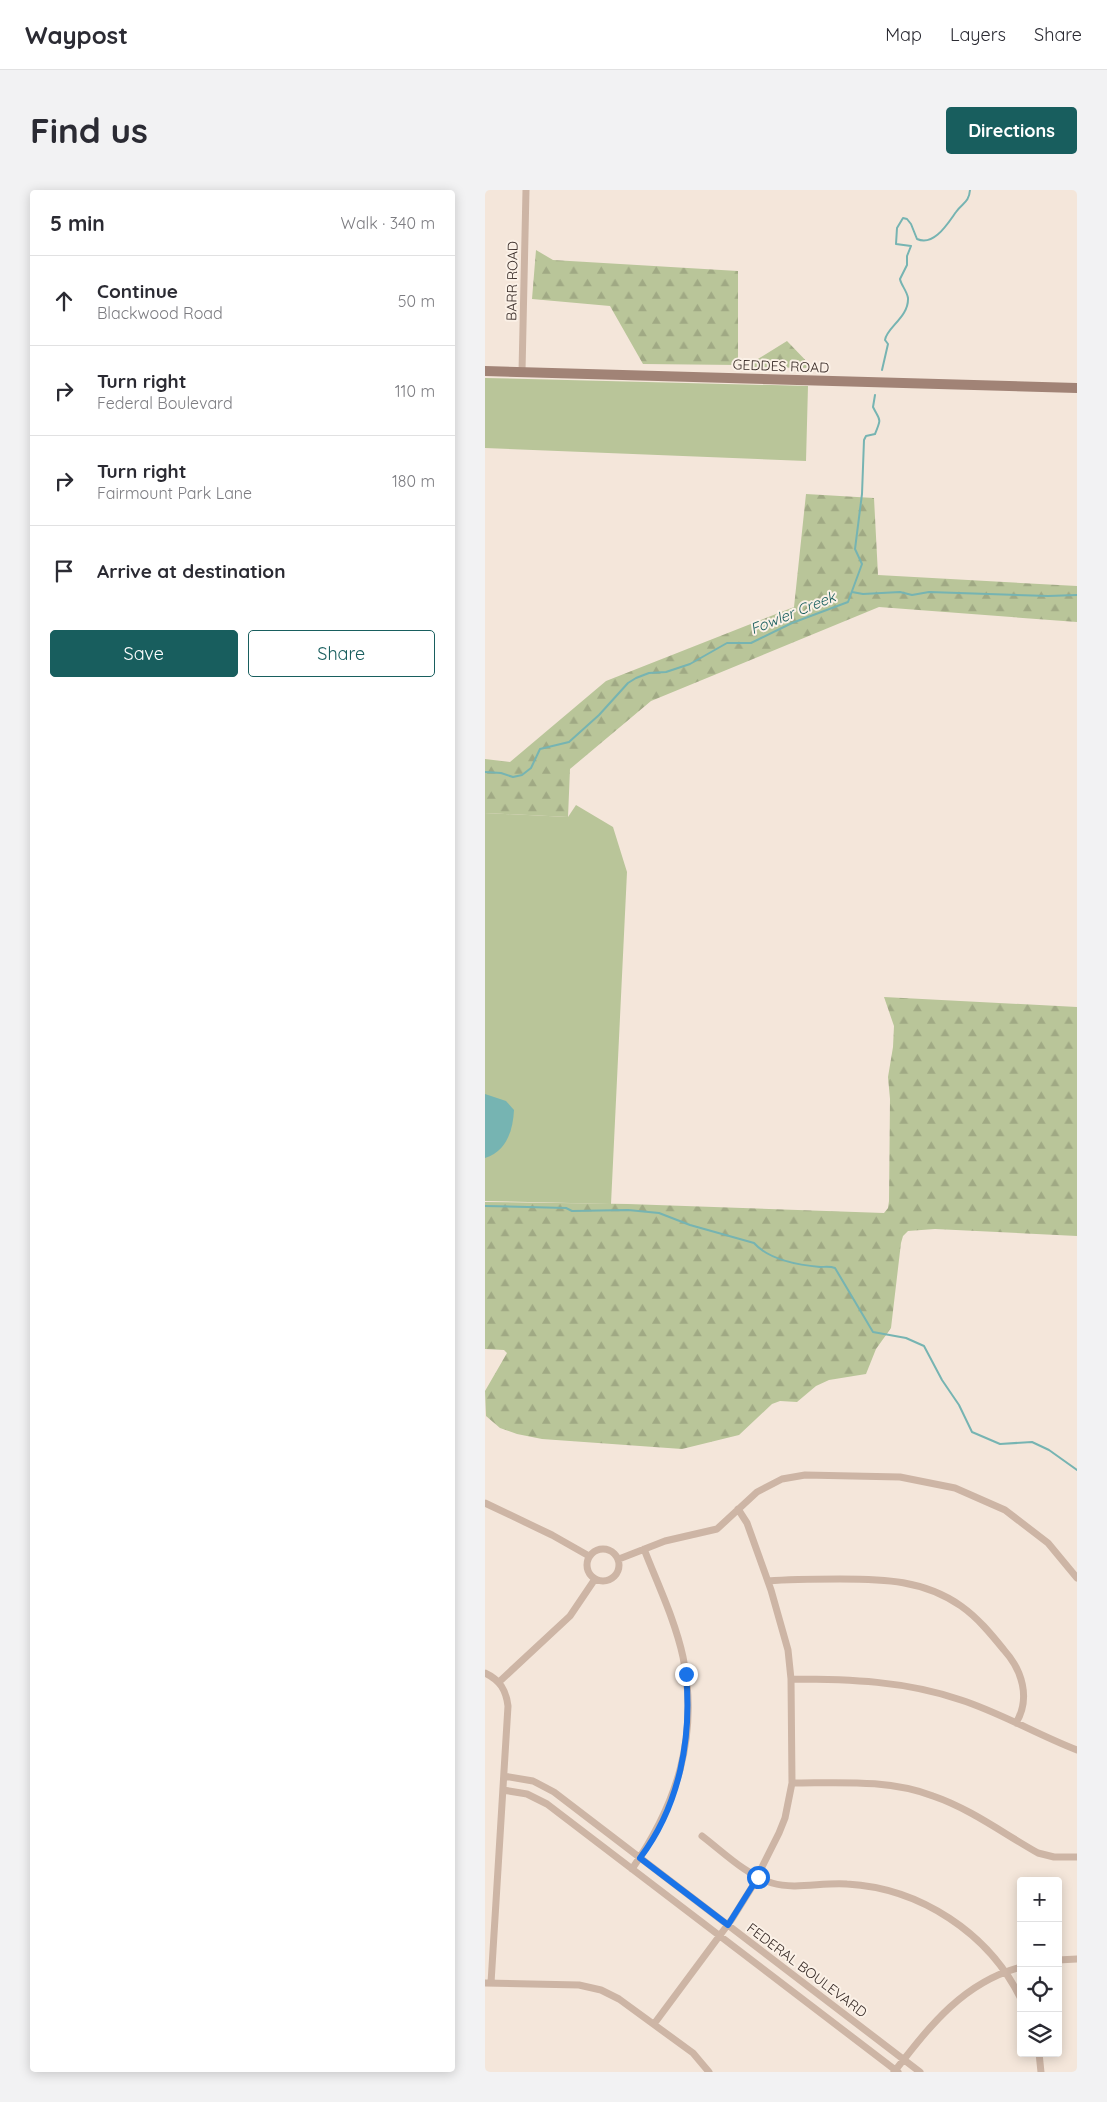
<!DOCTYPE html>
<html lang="en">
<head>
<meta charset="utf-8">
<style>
	:root { --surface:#fff; --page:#f2f2f3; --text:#2b2b33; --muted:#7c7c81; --line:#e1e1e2; --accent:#185e5e }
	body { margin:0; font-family:Quicksand,sans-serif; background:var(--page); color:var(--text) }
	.controls { position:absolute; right:15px; bottom:15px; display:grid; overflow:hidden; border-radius:5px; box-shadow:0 2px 12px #0003 }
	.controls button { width:45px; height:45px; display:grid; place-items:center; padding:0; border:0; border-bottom:1px solid var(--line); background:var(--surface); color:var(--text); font:25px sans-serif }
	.stop { position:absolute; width:15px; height:15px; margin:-11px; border:4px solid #1a73e8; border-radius:50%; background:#fff }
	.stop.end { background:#1a73e8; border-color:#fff; box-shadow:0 1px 5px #0008 }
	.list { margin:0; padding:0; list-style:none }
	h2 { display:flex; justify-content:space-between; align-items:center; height:65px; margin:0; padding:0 20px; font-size:21px }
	h2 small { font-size:16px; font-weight:400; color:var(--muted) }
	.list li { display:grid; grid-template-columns:32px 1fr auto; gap:15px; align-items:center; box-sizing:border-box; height:90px; padding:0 20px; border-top:1px solid var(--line) }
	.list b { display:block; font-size:19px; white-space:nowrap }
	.list p { margin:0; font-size:16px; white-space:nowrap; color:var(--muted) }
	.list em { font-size:16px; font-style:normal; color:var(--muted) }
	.actions { display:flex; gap:10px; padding:15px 20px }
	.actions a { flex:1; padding:11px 0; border:1px solid var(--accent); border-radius:5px; text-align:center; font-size:18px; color:var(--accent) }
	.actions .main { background:var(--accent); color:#fff }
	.icon { flex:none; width:28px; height:28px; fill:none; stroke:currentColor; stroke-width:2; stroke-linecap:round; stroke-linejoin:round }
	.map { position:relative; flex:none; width:592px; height:1882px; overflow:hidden; border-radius:5px }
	header { display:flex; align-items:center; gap:30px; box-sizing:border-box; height:70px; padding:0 25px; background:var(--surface); border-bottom:1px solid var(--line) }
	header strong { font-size:24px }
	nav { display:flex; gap:28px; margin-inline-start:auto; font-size:18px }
	.intro { display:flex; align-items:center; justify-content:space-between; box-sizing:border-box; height:120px; padding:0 30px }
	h1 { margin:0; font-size:35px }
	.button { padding:12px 22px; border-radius:5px; background:var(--accent); color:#fff; font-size:18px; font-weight:700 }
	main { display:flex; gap:30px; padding:0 30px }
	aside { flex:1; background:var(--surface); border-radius:5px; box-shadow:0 2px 12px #0003 }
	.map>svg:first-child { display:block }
</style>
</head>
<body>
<header>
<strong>Waypost</strong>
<nav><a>Map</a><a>Layers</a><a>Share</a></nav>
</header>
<div class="intro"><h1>Find us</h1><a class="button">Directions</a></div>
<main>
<aside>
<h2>5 min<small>Walk · 340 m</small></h2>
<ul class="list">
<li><svg class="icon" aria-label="ahead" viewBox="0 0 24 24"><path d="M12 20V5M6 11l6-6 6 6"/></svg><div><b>Continue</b><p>Blackwood Road</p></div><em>50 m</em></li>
<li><svg class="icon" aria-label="right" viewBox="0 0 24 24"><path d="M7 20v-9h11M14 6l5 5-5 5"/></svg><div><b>Turn right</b><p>Federal Boulevard</p></div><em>110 m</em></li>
<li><svg class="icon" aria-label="right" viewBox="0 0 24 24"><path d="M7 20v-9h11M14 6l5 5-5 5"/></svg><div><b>Turn right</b><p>Fairmount Park Lane</p></div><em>180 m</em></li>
<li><svg class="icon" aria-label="arrive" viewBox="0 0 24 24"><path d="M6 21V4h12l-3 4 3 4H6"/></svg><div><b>Arrive at destination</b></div></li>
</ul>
<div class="actions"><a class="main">Save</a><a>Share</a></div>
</aside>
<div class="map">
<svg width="592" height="1882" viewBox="0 0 592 1882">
	<defs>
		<pattern id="forest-firs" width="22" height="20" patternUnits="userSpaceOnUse" patternTransform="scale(1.25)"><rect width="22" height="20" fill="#b9c599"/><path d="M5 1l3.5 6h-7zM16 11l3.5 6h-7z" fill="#a0a984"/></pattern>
	</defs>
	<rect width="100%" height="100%" fill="#f4e6da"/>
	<path fill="#b9c599" d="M0 188 323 196 321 271 0 258Z
		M91 615 128 637 142 682 126 1014 0 1011V623L83 627Z"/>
	<path fill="url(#forest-firs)" d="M51 60 68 70 253 81V175L158 174 125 116 47 109Z
		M302 151 328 178 266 177 268 172Z
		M321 304 389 308 393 385 592 396V432L394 417 166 511 85 579 83 627 0 623V569L25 572 121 491 309 417Z
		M399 807 592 817V1046L450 1039 423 1041 418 1046 416 1053 406 1138 391 1159 381 1184 344 1190 331 1196 312 1212 295 1211 287 1214 254 1245 197 1259 57 1249 32 1244 15 1238 1 1226 0 1201 22 1163 19 1160 0 1159V1012L143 1014 399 1023 403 1018 404 1011 405 909 403 887 408 857 409 836Z"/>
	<path fill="#76b4b2" d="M0 904 21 911 29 920C28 941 21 962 0 968Z"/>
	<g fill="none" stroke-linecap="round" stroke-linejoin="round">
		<path stroke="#76b4b2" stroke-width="2" d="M397 180 403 154 400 150C401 138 424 127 423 108 422 101 416 95 415 89L422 75V66L426 56 411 54 412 38 418 28 422 29 426 34 432 49C449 57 463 33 471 22 477 13 484 13 485 0
			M367 402 378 404 415 402 427 405 444 402 563 406 592 405
			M0 582 16 583 28 587 37 585 46 578 55 559 84 552 114 525 143 493 151 488 164 483 181 482 205 474 242 453H266L307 433 363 412 377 374 370 359 377 304 379 250 381 246 390 244C397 227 395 231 388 217L390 205
			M0 1016 81 1018 87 1021 143 1020 174 1023 205 1035 269 1053C283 1069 313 1075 335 1077 340 1077 345 1076 350 1078L388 1142 421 1148 439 1156 457 1190 474 1215 487 1242 515 1254 547 1252 564 1260 592 1280"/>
		<path stroke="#cdb5a5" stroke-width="7" d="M37 182 41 0
			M0 1313 67 1345 104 1366
			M102 1375a16 16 0 1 1 32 0a16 16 0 1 1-32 0Z
			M134 1369 180 1351 232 1339 272 1302 297 1289 320 1285 415 1287 470 1298 520 1320 563 1353 592 1388
			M283 1391C307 1389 331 1389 355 1389 399 1389 439 1390 476 1416 493 1428 506 1444 519 1460 537 1480 546 1508 531 1533
			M0 1483C15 1490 21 1500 23 1516L6 1793
			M306 1489C364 1489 421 1491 476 1510 516 1523 553 1545 592 1560
			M14 1492 85 1426 110 1389
			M19 1586 48 1591 69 1602 435 1882
			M307 1593C354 1593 403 1589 448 1606 486 1619 519 1644 553 1663L569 1667H592
			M18 1600 42 1604 62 1614 413 1882
			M217 1646C238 1662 261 1685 287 1693 311 1700 337 1692 362 1694 435 1698 504 1743 536 1809
			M147 1679C192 1614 214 1546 198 1467 190 1430 173 1395 159 1359
			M573 1770 592 1769
			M0 1793 94 1795 116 1800 134 1809 208 1863 224 1882
			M169 1834 247 1729 267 1697 294 1643 300 1628 307 1593 306 1489 303 1460 286 1400 262 1333 253 1319
			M554 1863 556 1882
			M409 1882C444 1837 478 1792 536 1777"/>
		<path stroke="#a18376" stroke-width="10" d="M0 181 592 198"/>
	</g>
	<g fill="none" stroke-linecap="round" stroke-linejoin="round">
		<path stroke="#1a73e8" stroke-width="6" d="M201 1484C207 1548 195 1615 155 1668L243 1735 273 1687"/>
	</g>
	<g text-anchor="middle" stroke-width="4" stroke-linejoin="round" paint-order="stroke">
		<g font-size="14" fill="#382b27" stroke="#fbf1e7">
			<text transform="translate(27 91) rotate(-89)" y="5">BARR ROAD</text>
			<text transform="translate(296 176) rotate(2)" y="5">GEDDES ROAD</text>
			<text transform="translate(322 1780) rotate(37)" y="5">FEDERAL BOULEVARD</text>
		</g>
		<g font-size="15" font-style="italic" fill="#185e5e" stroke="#fbf1e7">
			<text transform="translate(308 423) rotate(-22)" y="5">Fowler Creek</text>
		</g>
	</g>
</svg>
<div class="controls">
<button>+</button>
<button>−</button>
<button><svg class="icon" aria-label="locate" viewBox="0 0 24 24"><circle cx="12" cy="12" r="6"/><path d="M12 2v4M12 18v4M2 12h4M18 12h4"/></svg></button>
<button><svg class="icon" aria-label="layers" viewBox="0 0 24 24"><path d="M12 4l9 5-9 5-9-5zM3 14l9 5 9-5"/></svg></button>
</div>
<div class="stop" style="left:273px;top:1687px"></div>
<div class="stop end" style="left:201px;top:1484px"></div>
</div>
</main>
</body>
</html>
